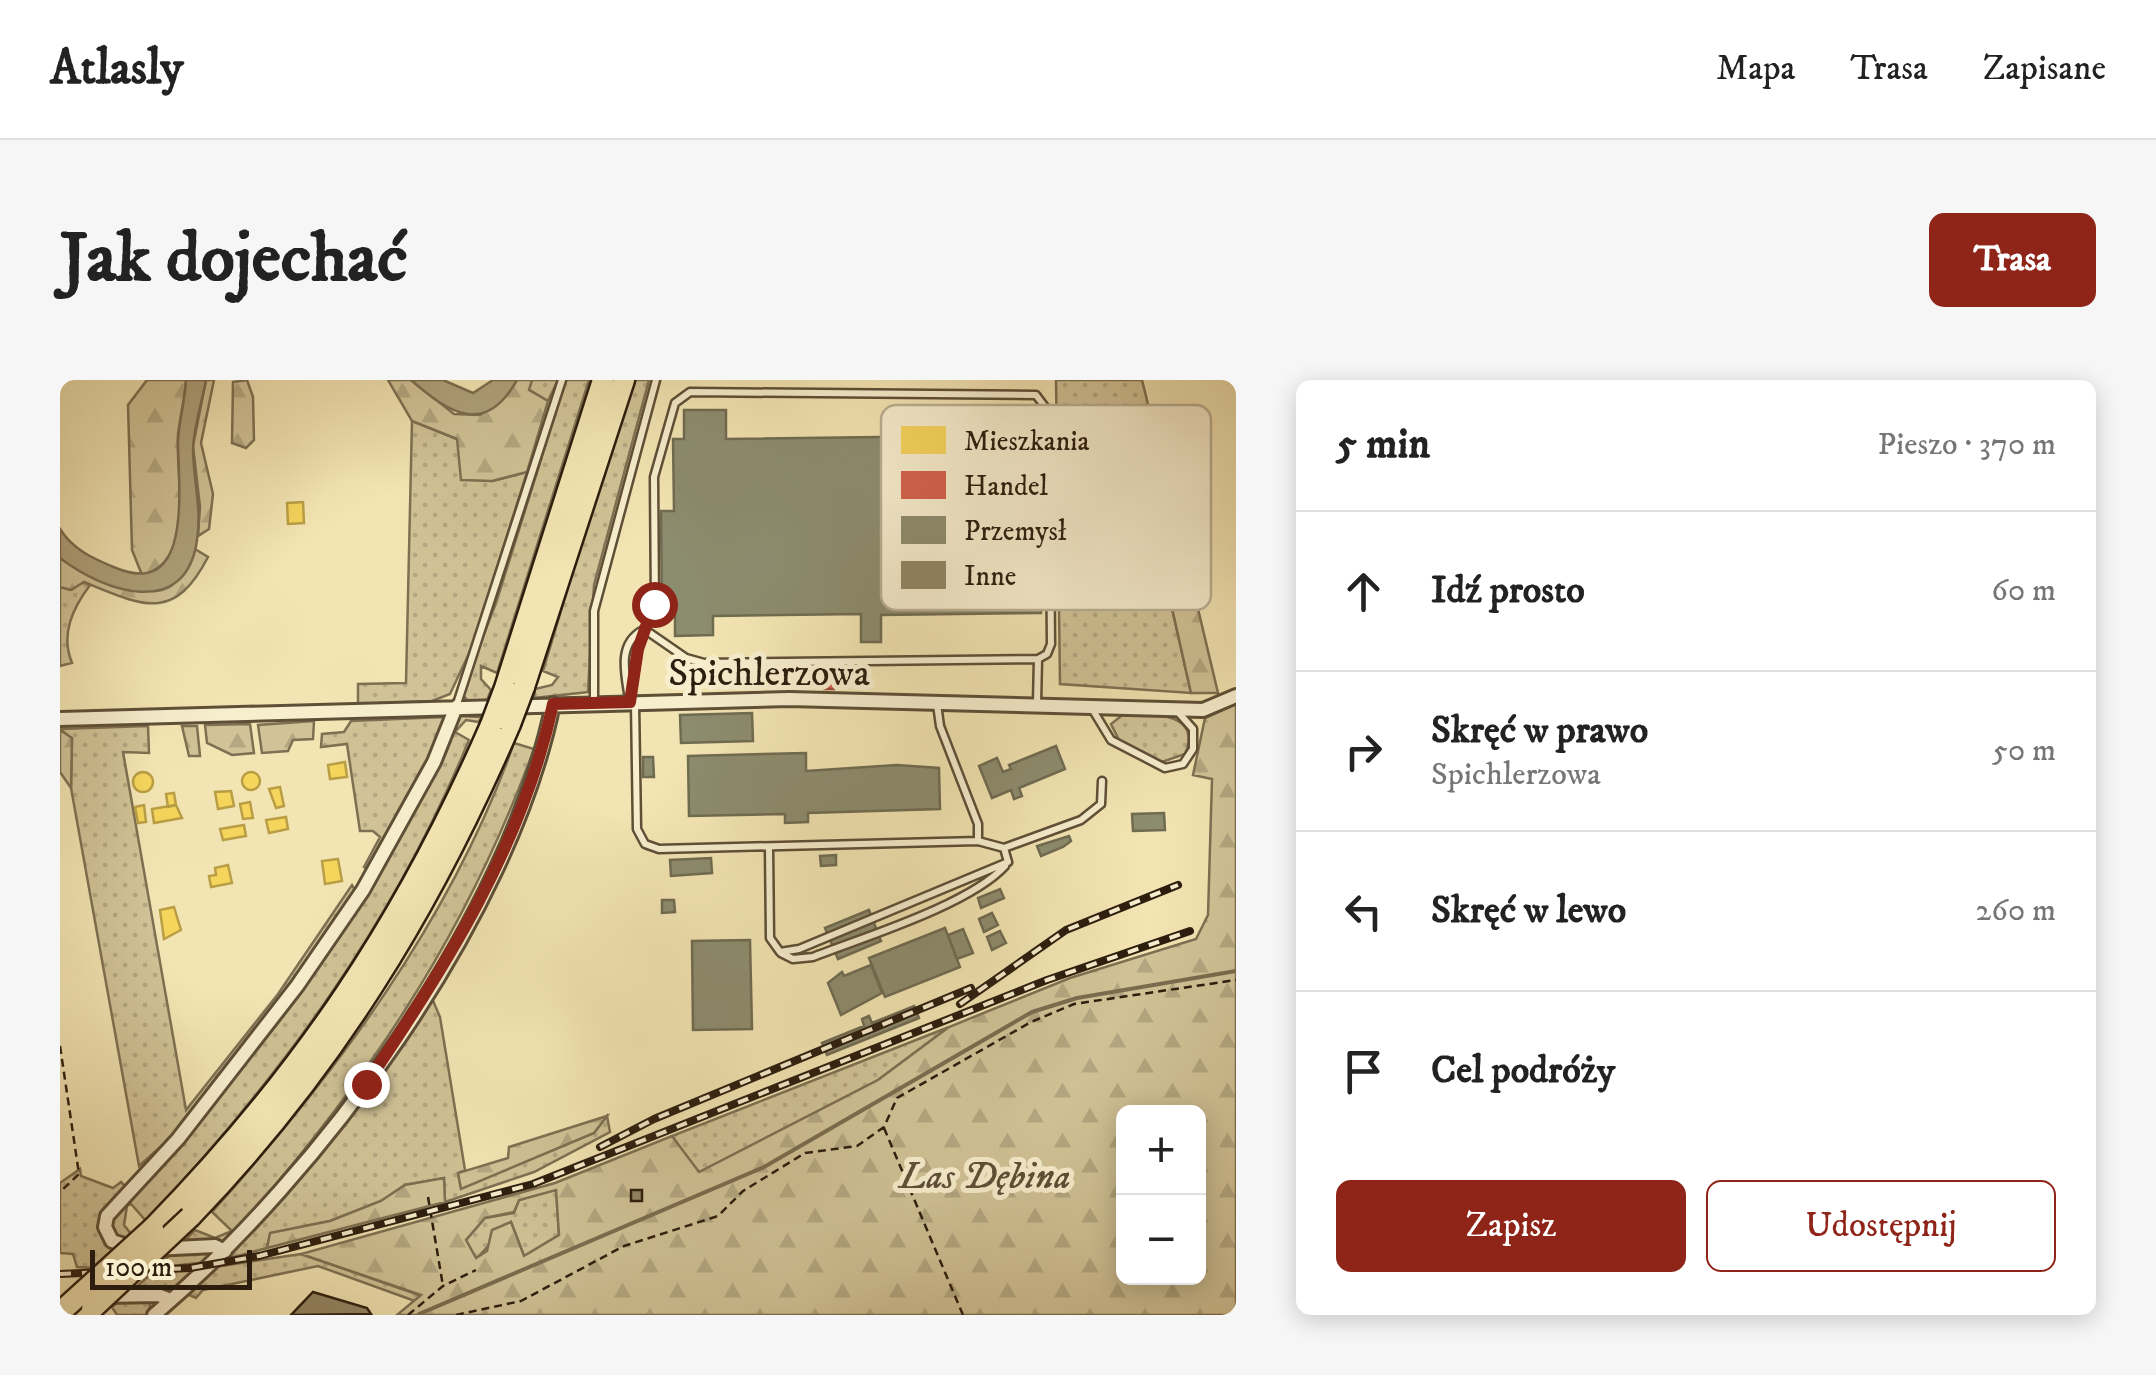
<!DOCTYPE html>
<html lang="pl">
<head>
<meta charset="utf-8">
<style>
	:root { --surface:#fff; --page:#f6f6f6; --text:#222; --muted:#767676; --line:#e0e0e0; --accent:#8f2418 }
	body { margin:0; font-family:"IM FELL DW Pica",serif; background:var(--page); color:var(--text) }
	.controls { position:absolute; right:30px; bottom:30px; display:grid; overflow:hidden; border-radius:15px; box-shadow:0 5px 25px #0003 }
	.controls button { width:90px; height:90px; display:grid; place-items:center; padding:0; border:0; border-bottom:2px solid var(--line); background:var(--surface); color:var(--text); font:50px sans-serif }
	.scale { position:absolute; left:30px; bottom:25px; width:162px; box-sizing:border-box; padding-left:10px; border:5px solid #2c1d0e; border-top:0; font-size:28px; line-height:35px; white-space:nowrap; color:#2c1d0e; -webkit-text-stroke:8px #f7eece; paint-order:stroke }
	.stop { position:absolute; width:30px; height:30px; margin:-22px; border:8px solid #8f2418; border-radius:50%; background:#fff }
	.stop.end { background:#8f2418; border-color:#fff; box-shadow:0 2px 10px #0008 }
	.list { margin:0; padding:0; list-style:none }
	h2 { display:flex; justify-content:space-between; align-items:center; height:130px; margin:0; padding:0 40px; font-size:42px }
	h2 small { font-size:32px; font-weight:400; color:var(--muted) }
	.list li { display:grid; grid-template-columns:65px 1fr auto; gap:30px; align-items:center; box-sizing:border-box; height:160px; padding:0 40px; border-top:2px solid var(--line) }
	.list b { display:block; font-size:38px; white-space:nowrap }
	.list p { margin:0; font-size:32px; white-space:nowrap; color:var(--muted) }
	.list em { font-size:32px; font-style:normal; color:var(--muted) }
	.actions { display:flex; gap:20px; padding:30px 40px }
	.actions a { flex:1; padding:22px 0; border:2px solid var(--accent); border-radius:15px; text-align:center; font-size:35px; color:var(--accent) }
	.actions .main { background:var(--accent); color:#fff }
	.icon { flex:none; width:55px; height:55px; fill:none; stroke:currentColor; stroke-width:2; stroke-linecap:round; stroke-linejoin:round }
	.map { position:relative; flex:none; width:1176px; height:935px; overflow:hidden; border-radius:15px }
	header { display:flex; align-items:center; gap:60px; box-sizing:border-box; height:140px; padding:0 50px; background:var(--surface); border-bottom:2px solid var(--line) }
	header strong { font-size:48px }
	nav { display:flex; gap:55px; margin-inline-start:auto; font-size:35px }
	.intro { display:flex; align-items:center; justify-content:space-between; box-sizing:border-box; height:240px; padding:0 60px }
	h1 { margin:0; font-size:70px }
	.button { padding:25px 45px; border-radius:15px; background:var(--accent); color:#fff; font-size:35px; font-weight:700 }
	main { display:flex; gap:60px; padding:0 60px }
	aside { flex:1; background:var(--surface); border-radius:15px; box-shadow:0 5px 25px #0003 }
	.map>svg:first-child { display:block }
</style>
</head>
<body>
<header>
<strong>Atlasly</strong>
<nav><a>Mapa</a><a>Trasa</a><a>Zapisane</a></nav>
</header>
<div class="intro"><h1>Jak dojechać</h1><a class="button">Trasa</a></div>
<main>
<div class="map">
<svg width="1176" height="935" viewBox="0 0 1176 935">
	<defs>
		<pattern id="grass-dots" width="8" height="8" patternUnits="userSpaceOnUse" patternTransform="scale(2.5)"><rect width="8" height="8" fill="#d1c397"/><path d="M2 2h.1M6 6h.1" fill="none" stroke="#b4a781" stroke-width="1.8" stroke-linecap="round"/></pattern>
		<pattern id="forest-firs" width="22" height="20" patternUnits="userSpaceOnUse" patternTransform="scale(2.5)"><rect width="22" height="20" fill="#d1c397"/><path d="M5 1l3.5 6h-7zM16 11l3.5 6h-7z" fill="#b4a781"/></pattern>
	</defs>
	<rect width="100%" height="100%" fill="#f3e5b3"/>
	<filter id="stains"><feTurbulence type="fractalNoise" baseFrequency=".002" numOctaves="4"/><feColorMatrix values="0 0 0 0 .2 0 0 0 0 .09 0 0 0 0 .02 0 0 0 .5 -.17"/></filter>
	<radialGradient id="worn" r=".72"><stop offset=".6" stop-color="#630" stop-opacity="0"/><stop offset="1" stop-color="#630" stop-opacity=".3"/></radialGradient>
	<path fill="url(#grass-dots)" stroke="#7e7052" stroke-width="2.5" d="M472 0H498L488 21 468 9Z
		M506 0H529L437 293 421 286V299L431 310 427 320 408 321 401 313 436 223Z
		M570 0H589L534 205 528 312 474 318 475 309 492 305 498 297 483 291Z
		M996 0H1082L1129 191 1106 202 1131 313 1000 304Z
		M352 41 397 59 432 101 467 92 412 267 390 314 372 321 298 324V304L346 303Z
		M23 202 30 205C13 228 0 254 12 283L0 286V207L11 210Z
		M1065 333C1092 334 1143 332 1125 374L1102 382 1059 360 1051 344Z
		M399 336 421 337 419 342 406 340 395 352 409 360C334 543 221 697 86 841L71 824 67 826 64 845 71 854 62 864 54 858 49 841 274 560Z
		M385 337 387 343 309 490 304 487 320 457 313 451H300L287 364 261 367 262 354 284 352 291 341Z
		M88 346 89 373 63 372 126 730 218 614 292 505 295 510 189 663 106 762 79 786 11 408 12 359 0 349Z
		M454 363 474 369C404 561 302 710 166 862L122 864 135 850 155 858 172 851 152 832C275 695 392 539 454 363Z
		M371 616 380 637 405 790 398 793 401 808 534 753 547 736 550 752 474 792 385 822 384 798 345 805 321 821 270 841 211 853 207 868 167 879C243 797 313 713 371 616Z
		M889 647 818 700 638 793 612 756Z
		M20 789 21 796 53 808 61 802 66 807 42 836 47 863 54 870 33 888 17 887 13 874 0 873V803Z
		M496 809 499 855 464 876 451 842 416 879 406 860 425 838 454 833 459 820Z
		M141 869 148 875 146 882 96 888 112 873Z
		M241 874 362 916 355 921 258 886 143 910 136 918 127 914 155 887Z
		M137 889 115 907 73 910 92 893Z
		M85 920 90 924 88 935H57L52 927 58 922Z"/>
	<path fill="url(#forest-firs)" stroke="#7e7052" stroke-width="2.5" fill-rule="evenodd" d="M87 0H126C125 19 120 36 118 55 115 96 137 182 82 195L72 170 68 25Z
		M146 0H154L141 63 153 114 149 149 138 156 140 127 133 66Z
		M187 0 193 17 194 60 186 68 172 63 173 2Z
		M328 0H351L394 34 420 35 448 14 457 0H472L469 10 488 21 467 92 432 101 401 100 397 59 352 41Z
		M135 169 148 177C114 243 83 226 24 202L11 210 0 207V178C16 190 31 195 50 201 96 216 114 221 135 169Z
		M1129 191 1158 313H1131L1106 201Z
		M1176 324V935H337L361 915 241 874 495 803 612 756 639 792 818 700 889 647 1010 598 1136 559 1148 535 1152 399 1133 395 1145 338ZM1064 732H1138V898H1064ZM496 810 499 855 464 876 451 842 432 850 427 871 416 878 406 860 425 838 454 832 459 820Z
		M254 341 253 359 233 360 228 371 202 373 198 345Z
		M190 344 194 373 172 375 147 363 145 345Z
		M122 346H137L140 376H129Z
		M0 350 12 358 11 408 0 392Z
		M547 736 534 753 401 809 398 793 448 778 449 767Z
		M384 798 385 822 207 868 210 853 270 841 321 821 345 805Z"/>
	<path fill="#afa17b" stroke="#7b6c4f" stroke-width="2.5" d="M126 0H146C142 22 134 46 133 68 133 99 142 128 137 160 126 240 44 212 0 178V149C13 170 34 179 56 188 134 220 118 105 118 61 119 41 125 21 126 0Z
		M351 0H383L413 13 433 0H457C425 57 389 33 351 0Z"/>
	<path fill="#f6d55c" stroke="#b99e45" stroke-width="2.5" d="M243 122 244 143 228 144 227 123Z
		M285 382 287 397 270 399 268 385Z
		M182 401a9 9 0 1 1 18 0a9 9 0 1 1-18 0Z
		M73 402a10 10 0 1 1 20 0a10 10 0 1 1-20 0Z
		M220 407 224 426 216 428 209 409Z
		M171 411 174 426 158 429 155 412Z
		M114 413 116 425 108 427 106 414Z
		M190 422 193 438 183 439 180 424Z
		M84 425 86 442 78 443 75 427Z
		M116 425 122 438 94 443 92 429Z
		M226 437 228 449 209 453 206 440Z
		M184 445 186 456 163 460 160 449Z
		M278 479 282 501 265 504 262 481Z
		M168 485 172 503 151 507 149 496 156 495 155 488Z
		M114 527 121 550 104 559 100 530Z"/>
	<path fill="#d6604d" stroke="#a34c3a" stroke-width="2.5" d="M764 296 774 297V309H764Z"/>
	<path fill="#8c8c6e" stroke="#6f6b51" stroke-width="2.5" d="M624 30H666V59L979 55 981 233 821 235V262H801V234L653 236V255L615 256V236L602 237 601 131H614L613 59H624Z
		M692 333 693 361 621 363 620 335Z
		M996 366 1005 389 959 408 962 416 954 419 951 410 932 418 919 386 937 378 943 392 951 389 949 385Z
		M746 373V391L837 385 879 388 880 429 748 433V442L725 443V434L629 436 628 376Z
		M583 377H593L594 397H583Z
		M1104 433 1105 450 1073 451 1072 434Z
		M1009 456 1011 461 1003 467 981 476 977 466Z
		M776 475V485L761 486 760 476Z
		M651 478 652 493 611 496 610 480Z
		M940 509 944 518 921 528 918 518Z
		M602 520H614L615 532 602 533Z
		M809 530 821 561 778 579 765 548Z
		M932 533 938 545 924 552 919 539Z
		M885 548 900 587 825 617 809 578Z
		M903 549 913 573 897 579 888 555Z
		M940 551 946 563 932 570 927 557Z
		M690 560 692 649 633 650 632 561Z
		M811 585 822 613 781 635 768 603 782 592 784 596Z
		M854 626 859 638 767 675 762 663 804 646 802 639 809 636 812 643Z"/>
	<g fill="none" stroke-linecap="round" stroke-linejoin="round">
		<path stroke="#7b6c4f" stroke-width="4" d="M359 934 704 787 972 632 1017 618 1176 591"/>
	</g>
	<path fill="#938564" stroke="#2c1d0e" stroke-width="2.5" d="M571 810H582V821H571Z
		M253 912 307 928 311 934 231 935Z"/>
	<g fill="none" stroke-linecap="round" stroke-linejoin="round">
		<g stroke="#5e4f37" stroke-width="11">
			<path id="lane" d="M584 249 626 278 644 283 978 279 977 323
				M569 319C565 293 557 264 583 250
				M570 321 578 269 595 224 594 97 615 23 630 12 976 15 985 27 989 46 991 264 987 274 978 279
				M534 322V231L596 0
				M575 323 577 449 585 464 599 469 918 461 944 468 948 482 739 569 720 572 710 558 709 467
				M877 324 880 346 918 444V461
				M396 327 502 0
				M1031 327 1051 360 1105 388 1123 384 1133 369V349L1117 331
				M944 468 1021 440 1041 424 1042 401
				M721 573 733 579 753 577C804 557 909 525 945 486"/>
		</g>
		<g stroke="#5e4f37" stroke-width="18">
			<path id="street" d="M0 339 729 319 1143 330 1176 316
				M74 868 52 861 45 847 47 836 118 759 237 606 303 510 374 382 396 327
				M94 869 155 866 165 871
				M45 916 98 915 111 920
				M94 935C260 795 449 540 493 324"/>
		</g>
		<g stroke="#2c1d0e" stroke-width="25">
			<path id="primary" d="M464 307 564 0
				M445 308 543 0
				M130 837C272 690 370 530 450 344
				M93 848C243 695 345 542 431 345"/>
		</g>
		<path stroke="#2c1d0e" stroke-width="2.5" stroke-dasharray="8 5" stroke-linecap="butt" d="M0 666 19 794 0 812
			M824 748 903 935
			M368 817 383 906
			M348 935 383 906 416 890
			M396 935 461 921 564 866 658 836 683 811 745 773 797 766 824 747 837 718 971 642 1014 624 1176 600"/>
		<use href="#lane" stroke="#f7eece" stroke-width="6"/>
		<use href="#street" stroke="#f7eece" stroke-width="12"/>
		<use href="#primary" stroke="#f3e5b3" stroke-width="20"/>
		<g stroke="#2c1d0e" stroke-width="8">
			<path id="rail" d="M900 624 1006 550 1118 505
				M540 767 594 739 911 608
				M0 894 130 888 199 876 473 804 987 600 1130 551"/>
		</g>
		<use href="#rail" stroke="#f7eece" stroke-width="4" stroke-dasharray="11" stroke-linecap="butt"/>
		<g stroke="#2c1d0e" stroke-width="25" stroke-linecap="butt">
			<path id="primary-bridge" d="M450 344 464 307
				M431 345 445 308
				M4 929 93 848
				M32 929 130 837"/>
		</g>
		<use href="#primary-bridge" stroke="#f3e5b3" stroke-width="20"/>
	</g>
	<g fill="none" stroke-linecap="round" stroke-linejoin="round">
		<path stroke="#8f2418" stroke-width="12" d="M306 704C385 588 463 464 493 324L570 322 578 269 594 224"/>
	</g>
	<g text-anchor="middle" stroke-width="10" stroke-linejoin="round" paint-order="stroke">
		<g font-size="38" fill="#2c1d0e" stroke="#f7eece">
			<text x="709" y="305">Spichlerzowa</text>
		</g>
		<g font-size="38" font-style="italic" fill="#5e4f37" stroke="#f7eece">
			<text x="925" y="808">Las Dębina</text>
		</g>
	</g>
	<rect x="821" y="25" width="330" height="205" rx="15" fill="#f7eece" stroke="#baaf94" stroke-width="2.5"/>
	<rect x="841" y="46" width="45" height="28" fill="#f6d55c"/>
	<rect x="841" y="91" width="45" height="28" fill="#d6604d"/>
	<rect x="841" y="136" width="45" height="28" fill="#8c8c6e"/>
	<rect x="841" y="181" width="45" height="28" fill="#938564"/>
	<g font-size="28" fill="#2c1d0e">
		<text x="904" y="70">Mieszkania</text>
		<text x="904" y="115">Handel</text>
		<text x="904" y="160">Przemysł</text>
		<text x="904" y="205">Inne</text>
	</g>
	<rect width="100%" height="100%" filter="url(#stains)"/>
	<rect width="100%" height="100%" fill="url(#worn)"/>
</svg>
<div class="controls">
<button>+</button>
<button>−</button>
</div>
<div class="scale">100 m</div>
<div class="stop" style="left:594px;top:224px"></div>
<div class="stop end" style="left:306px;top:704px"></div>
</div>
<aside>
<h2>5 min<small>Pieszo · 370 m</small></h2>
<ul class="list">
<li><svg class="icon" aria-label="ahead" viewBox="0 0 24 24"><path d="M12 20V5M6 11l6-6 6 6"/></svg><div><b>Idź prosto</b></div><em>60 m</em></li>
<li><svg class="icon" aria-label="right" viewBox="0 0 24 24"><path d="M7 20v-9h11M14 6l5 5-5 5"/></svg><div><b>Skręć w prawo</b><p>Spichlerzowa</p></div><em>50 m</em></li>
<li><svg class="icon" aria-label="left" viewBox="0 0 24 24"><path d="M17 20v-9H6M10 6l-5 5 5 5"/></svg><div><b>Skręć w lewo</b></div><em>260 m</em></li>
<li><svg class="icon" aria-label="arrive" viewBox="0 0 24 24"><path d="M6 21V4h12l-3 4 3 4H6"/></svg><div><b>Cel podróży</b></div></li>
</ul>
<div class="actions"><a class="main">Zapisz</a><a>Udostępnij</a></div>
</aside>
</main>
</body>
</html>
